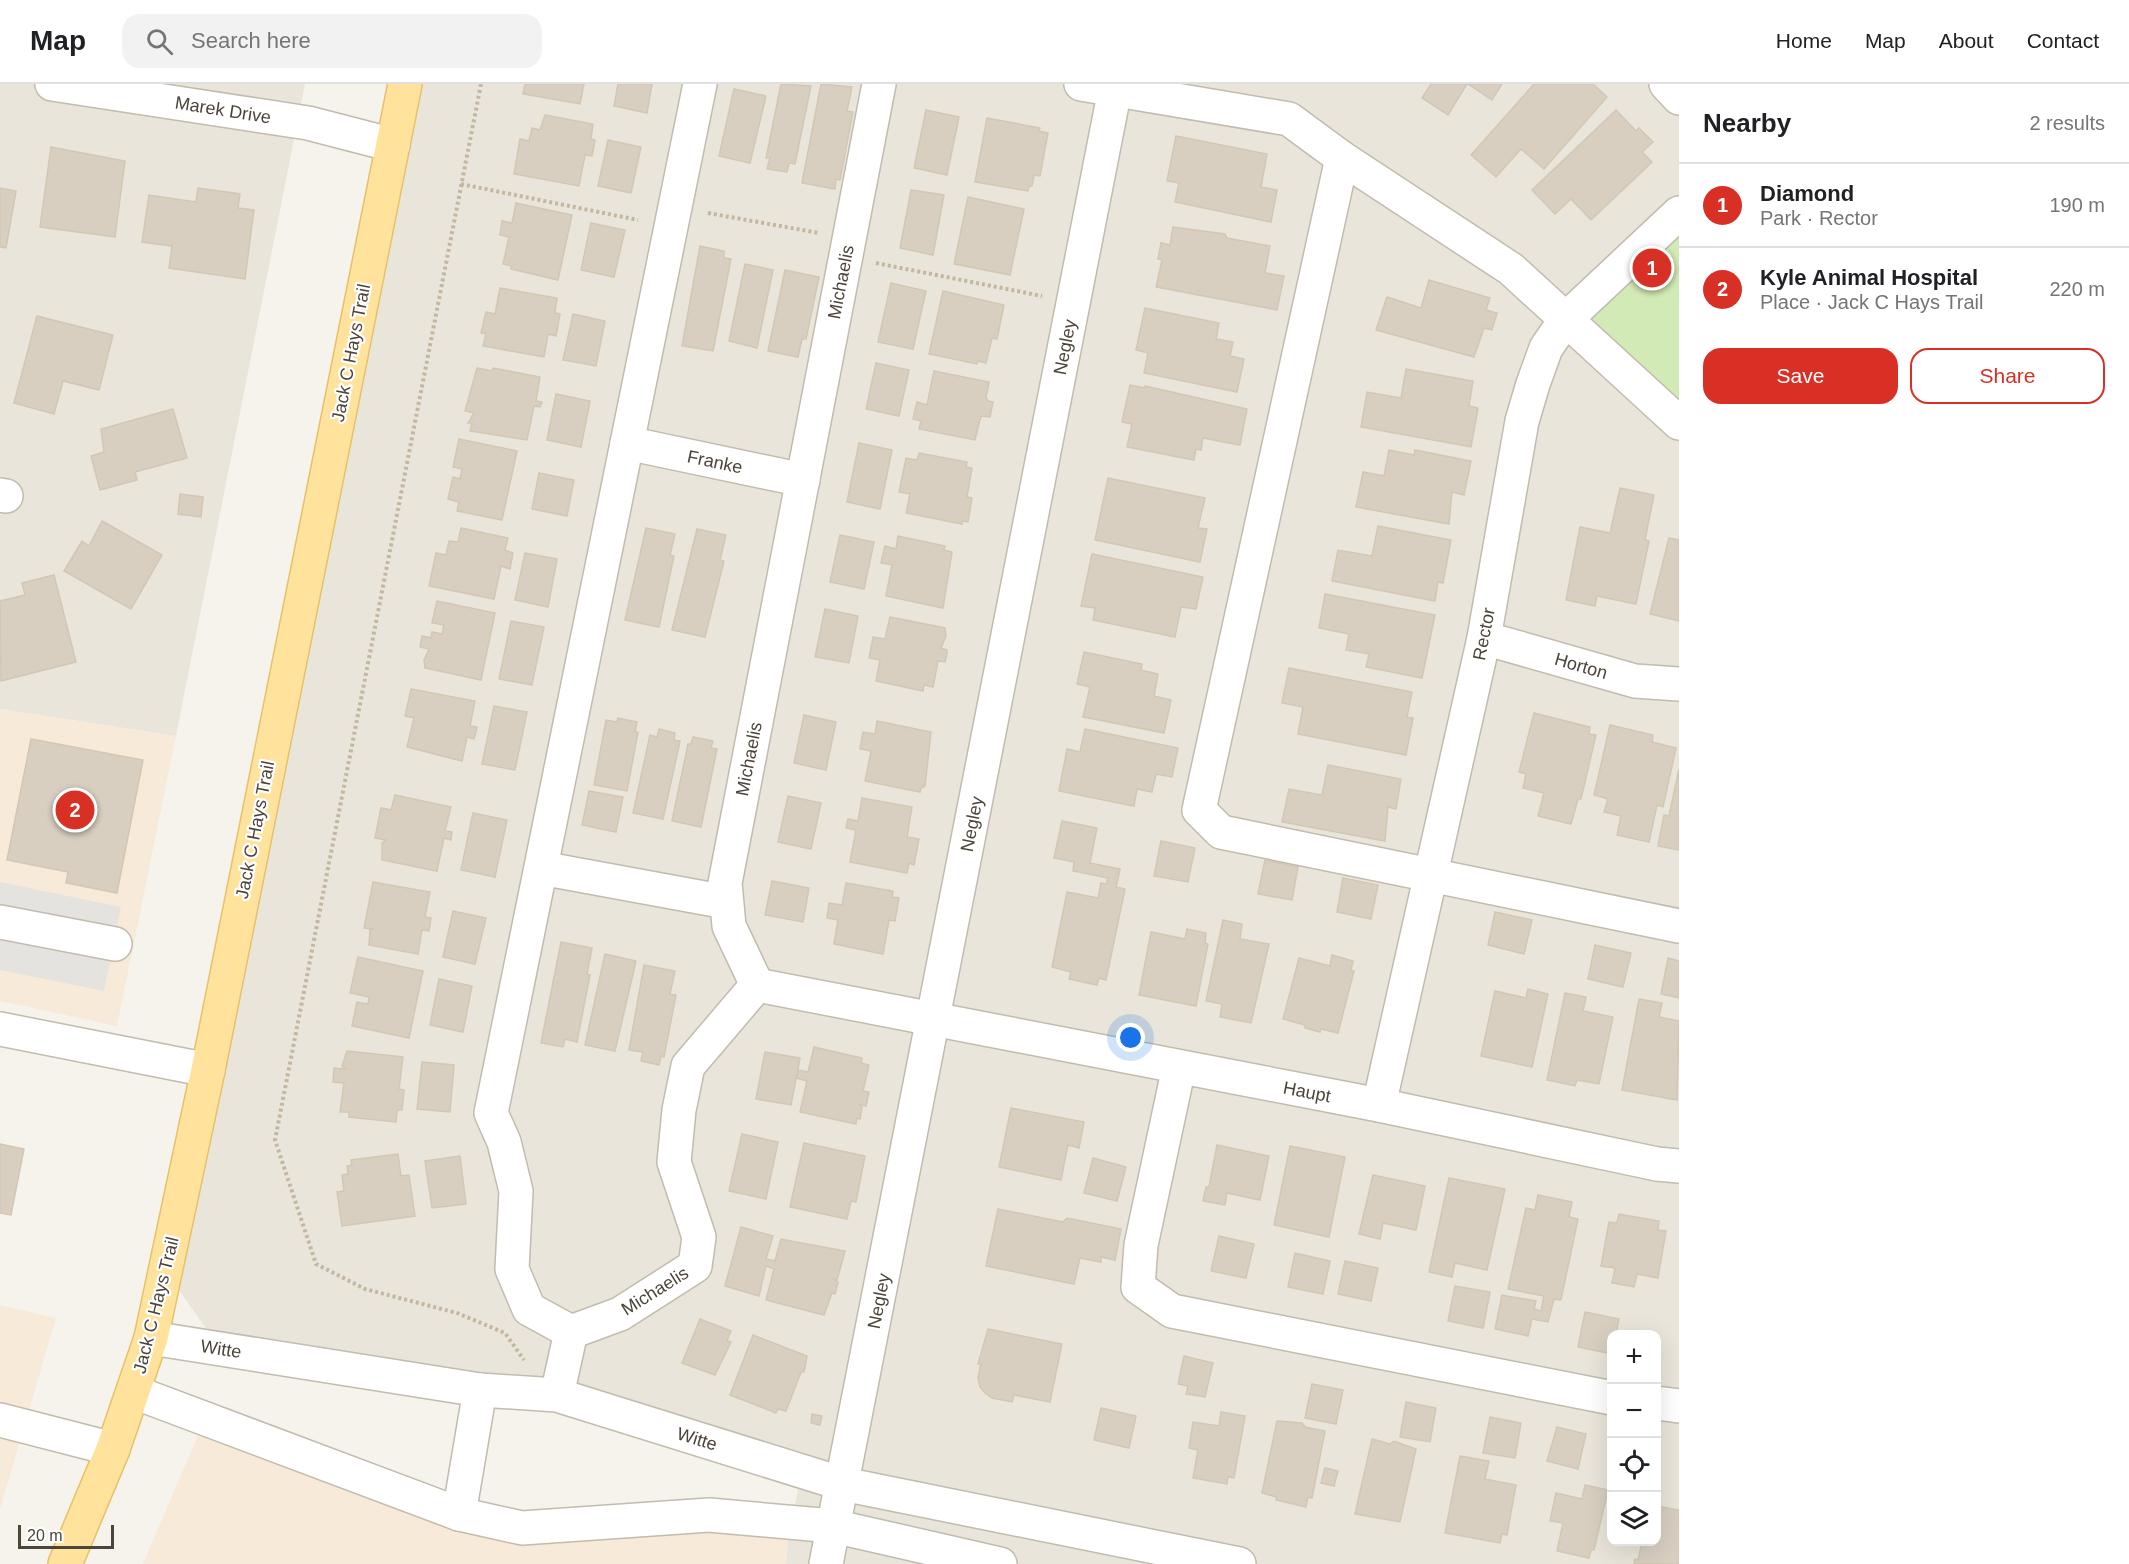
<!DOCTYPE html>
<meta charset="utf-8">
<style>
:root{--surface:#fff;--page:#f2f2f2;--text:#202124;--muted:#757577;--line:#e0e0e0;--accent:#d93025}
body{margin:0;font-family:Arial,sans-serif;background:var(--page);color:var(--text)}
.controls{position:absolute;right:18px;bottom:18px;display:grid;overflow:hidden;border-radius:12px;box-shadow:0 6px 24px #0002}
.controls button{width:54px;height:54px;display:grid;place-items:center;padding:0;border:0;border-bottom:2px solid var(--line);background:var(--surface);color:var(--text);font:30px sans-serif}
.scale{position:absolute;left:18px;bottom:15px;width:96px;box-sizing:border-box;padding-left:6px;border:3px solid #4b4439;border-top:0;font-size:16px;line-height:21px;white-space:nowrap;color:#4b4439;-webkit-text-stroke:4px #fff;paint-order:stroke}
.you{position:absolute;left:1131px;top:954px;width:21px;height:21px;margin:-15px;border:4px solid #fff;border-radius:50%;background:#1a73e8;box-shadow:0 0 0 9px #1a73e833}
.badge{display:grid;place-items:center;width:39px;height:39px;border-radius:50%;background:var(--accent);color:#fff;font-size:20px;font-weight:700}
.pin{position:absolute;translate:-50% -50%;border:3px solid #fff;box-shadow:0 2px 6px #0006}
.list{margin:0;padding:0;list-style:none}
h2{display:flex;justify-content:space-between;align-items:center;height:78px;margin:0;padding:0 24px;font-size:26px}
h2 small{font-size:20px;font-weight:400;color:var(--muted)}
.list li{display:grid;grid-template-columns:39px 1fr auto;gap:18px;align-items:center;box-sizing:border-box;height:84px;padding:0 24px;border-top:2px solid var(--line)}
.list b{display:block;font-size:22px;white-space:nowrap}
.list p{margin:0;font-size:20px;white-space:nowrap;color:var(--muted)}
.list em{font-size:20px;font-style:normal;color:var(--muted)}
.actions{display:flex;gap:12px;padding:18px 24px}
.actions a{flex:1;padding:14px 0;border:2px solid var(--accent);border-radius:18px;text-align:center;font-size:21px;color:var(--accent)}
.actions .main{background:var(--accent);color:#fff}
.icon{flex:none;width:33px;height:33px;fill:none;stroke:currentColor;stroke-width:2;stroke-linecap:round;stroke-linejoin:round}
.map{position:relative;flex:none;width:1679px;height:1480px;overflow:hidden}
header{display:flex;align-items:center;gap:36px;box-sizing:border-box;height:84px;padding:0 30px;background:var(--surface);border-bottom:2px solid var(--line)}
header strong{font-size:28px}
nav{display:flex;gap:33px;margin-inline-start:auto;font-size:21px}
.search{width:420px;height:54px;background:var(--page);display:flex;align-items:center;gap:15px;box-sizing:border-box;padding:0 21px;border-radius:18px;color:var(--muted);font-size:22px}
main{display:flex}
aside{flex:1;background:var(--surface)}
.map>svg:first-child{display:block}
.residential{fill:#eae5da;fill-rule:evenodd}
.commercial{fill:#f7ead8}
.green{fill:#d2eab5}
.parking{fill:#e5e3e0}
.building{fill:#d8cfc1;stroke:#d3c7b4;stroke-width:1.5}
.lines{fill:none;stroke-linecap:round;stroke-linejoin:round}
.minor-casing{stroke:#c2bbae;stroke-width:36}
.major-casing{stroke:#e6c16a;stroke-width:36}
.path{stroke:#c4b79f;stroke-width:4;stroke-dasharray:3 3;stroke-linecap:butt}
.minor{stroke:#fff;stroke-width:33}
.major{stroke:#ffe39c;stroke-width:33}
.labels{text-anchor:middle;stroke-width:4.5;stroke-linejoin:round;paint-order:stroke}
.street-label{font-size:18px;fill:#4b4439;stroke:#fff}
</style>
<header>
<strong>Map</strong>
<div class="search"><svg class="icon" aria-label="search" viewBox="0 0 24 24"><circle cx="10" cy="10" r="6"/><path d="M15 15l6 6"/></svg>Search here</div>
<nav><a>Home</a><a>Map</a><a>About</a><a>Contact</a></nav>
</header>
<main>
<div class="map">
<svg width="1679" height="1480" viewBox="0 0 1679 1480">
<rect width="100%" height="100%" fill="#f6f3ec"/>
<g class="residential">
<path d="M0,0H305L176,652L0,625Z"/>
<path d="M404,0H1679V1480H786L788,1455L805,1371L596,1305L212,1253L179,1206L208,986ZM1612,1250H1656V1458H1612Z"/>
</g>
<g class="commercial">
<path d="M0,625L176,652L117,942L0,917Z"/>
<path d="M0,1221L56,1234L0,1425Z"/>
<path d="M198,1351L447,1443L525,1457L722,1444L788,1455L786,1480H143Z"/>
</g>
<path class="green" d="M1679,133V335L1571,235Z"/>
<path class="parking" d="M0,798L121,823L104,907L0,886Z"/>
<g class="building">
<path d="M525,0H584L580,20L523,10Z"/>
<path d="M618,0H652L647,29L614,22Z"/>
<path d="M781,0L811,2L795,80L789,79L787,88L767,85L770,74H766Z"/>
<path d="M821,0L852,3L847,27L853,28L840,96L836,95L835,105L802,99Z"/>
<path d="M1431,0H1467L1448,31L1422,14Z"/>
<path d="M1468,0H1502L1492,16Z"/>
<path d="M1534,0H1593L1607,13L1544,85L1521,65L1496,93L1471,71Z"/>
<path d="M734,5L766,12L750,79L719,72Z"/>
<path d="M926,26L959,33L947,91L914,84Z"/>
<path d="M1616,26L1636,47L1639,44L1653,58L1642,68L1652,78L1591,136L1571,115L1555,130L1532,106Z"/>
<path d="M545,31L593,40L591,55L595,56L592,72L585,71L579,102L514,90L520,55L529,57L532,44L540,46Z"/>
<path d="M987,34L1040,44L1039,47L1048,49L1040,92L1034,91L1032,102H1029L1028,107L975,98Z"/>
<path d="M1176,52L1267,70L1261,103L1277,106L1271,138L1175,118L1179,99L1167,97Z"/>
<path d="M608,56L641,63L631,109L598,102Z"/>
<path d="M51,63L125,77L115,153L40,143Z"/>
<path d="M0,104L16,107L6,164L0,163Z"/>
<path d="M198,104L240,110L238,124L254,126L245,195L169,184L172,162L142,158L149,111L196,118Z"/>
<path d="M911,106L944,111L933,171L900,164Z"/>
<path d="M968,113L1024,125L1010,191L954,180Z"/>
<path d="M516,119L572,131L558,196L511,185L512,182L503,180L509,153L500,151L502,137L512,139Z"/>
<path d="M591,139L625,146L614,193L581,186Z"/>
<path d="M1173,143L1225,150L1227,154L1270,162L1265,189L1284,192L1277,226L1156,203L1162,176L1158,175L1161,159L1170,161Z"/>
<path d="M700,162L724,167V174L731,175L713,267L682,262Z"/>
<path d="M745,180L773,186L757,264L729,257Z"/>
<path d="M785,186L819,193L806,255H802L798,273L768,267Z"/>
<path d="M1429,196L1490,214L1486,226L1497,229L1492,246L1484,244L1474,273L1376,246L1387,213L1421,224Z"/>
<path d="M891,199L926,207L913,265L878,258Z"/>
<path d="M500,204L557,214L555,229L560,230L556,252L548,250L544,273L483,262L486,250L481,249L486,228L495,230Z"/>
<path d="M943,207L1004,221L997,255L992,254L986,279L978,277L977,280L929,270Z"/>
<path d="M1145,224L1219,239L1216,255L1233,258L1230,272L1244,275L1237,308L1144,289L1148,269L1136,266Z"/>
<path d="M573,230L605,237L596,282L563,276Z"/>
<path d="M37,232L113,251L99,306L63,297L54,330L14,319Z"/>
<path d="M876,279L909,286L899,332L866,325Z"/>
<path d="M477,284L492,287L493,284L540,293L536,317L542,318L540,323L534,322L527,356L470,347L472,339H468L474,329L465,327Z"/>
<path d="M1406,285L1473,297L1469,322L1478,324L1471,363L1361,343L1367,308L1401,314Z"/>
<path d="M934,287L989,298L986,313L988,317L993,318L990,333L981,332L975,356L919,345L921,337L913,335L917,318L927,321Z"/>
<path d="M1130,301L1145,304V302L1247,325L1240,361L1203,354L1201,366L1196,365L1194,376L1127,363L1132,340L1122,338Z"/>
<path d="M556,310L590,317L581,363L547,356Z"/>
<path d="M173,325L187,374L135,388L137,396L100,406L91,372L104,368L101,345Z"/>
<path d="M459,355L517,367L502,436L457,427L459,418L448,415L453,393L460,395L462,385L453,383Z"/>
<path d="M859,359L892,366L880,425L847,418Z"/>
<path d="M1389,366L1414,371L1415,366L1471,377L1464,411L1452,408L1449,440L1356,423L1363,388L1384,392Z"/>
<path d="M919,369L967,378L966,383L972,384L967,413L972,414L968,438L962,437V440L906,429L910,410L899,408L906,374L917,376Z"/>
<path d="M539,389L574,396L567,432L532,425Z"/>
<path d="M1108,394L1205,414L1198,444L1207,445L1200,478L1095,456Z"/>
<path d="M1620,404L1654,411L1645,456L1649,457L1636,520L1597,512L1595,522L1566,516L1580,443L1610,449Z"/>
<path d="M180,410L203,413L201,433L178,430Z"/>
<path d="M102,437L162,471L131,525L64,487L82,457L89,462Z"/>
<path d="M1378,442L1451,456L1443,499L1438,498L1435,517L1332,497L1338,466L1372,472Z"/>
<path d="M461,444L508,454L505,466L513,469L510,485L501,482L494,515L429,502L436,469L446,471L449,457L458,458Z"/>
<path d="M646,444L675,450L670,471L674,472L659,543L625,536Z"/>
<path d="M697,445L726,451L720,476L724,477L705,553L672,546Z"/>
<path d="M840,451L874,458L864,505L830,498Z"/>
<path d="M898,452L945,462L944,466L952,468L943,524L886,512L892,481L881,479L885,462L896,465Z"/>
<path d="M1669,454L1679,456V537L1650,530Z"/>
<path d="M525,469L557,475L548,523L515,516Z"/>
<path d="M1092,470L1203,493L1196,525L1181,523L1175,553L1093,536L1095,524L1081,522Z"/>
<path d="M54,491L76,578L1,597L0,517L25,511L22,499Z"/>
<path d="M1325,510L1435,531L1422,594L1366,583L1369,570L1346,566L1349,550L1319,544Z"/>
<path d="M437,517L495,529L481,596L425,584L424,576L429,565L420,563L422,552L431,554L432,548L442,550L444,541L432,539Z"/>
<path d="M825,525L858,532L849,579L815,573Z"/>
<path d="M890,533L945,544L946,552L941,564L947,566V570L945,578L938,577L933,603L924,601L923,607L876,597L880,576L869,574L873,553L885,555Z"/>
<path d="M511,537L544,543L532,601L499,595Z"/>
<path d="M1084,568L1142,580L1141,586L1158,590L1154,612L1171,616L1164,649L1083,633L1090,603L1077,600Z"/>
<path d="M1289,584L1412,608L1407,633L1413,634L1406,671L1298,650L1303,623L1282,619Z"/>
<path d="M411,605L475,617L470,642L477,643L474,655L467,653L462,677L407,663L414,634L405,632Z"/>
<path d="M494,622L527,628L515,686L482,680Z"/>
<path d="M1534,629L1590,643L1589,650L1596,651L1581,715H1578L1571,740L1538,732L1544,709L1523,704L1526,690L1519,688Z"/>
<path d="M804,631L836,638L826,686L794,679Z"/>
<path d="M618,634L637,638L635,648H638L627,707L594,701L606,636L617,638Z"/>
<path d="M877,637L931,648L925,702L921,704L920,708L865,697L871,667L860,665L863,648L875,650Z"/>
<path d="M1610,641L1653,651L1652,658L1676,664L1663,723L1657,721L1649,758L1617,751L1621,732L1604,728L1608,715L1594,711Z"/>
<path d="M659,645L675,649L674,656L680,657L663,735L633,729L650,651L657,653Z"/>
<path d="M1085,645L1178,664L1172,693L1156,690L1152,708L1137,705L1134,722L1059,707L1067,665L1080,668Z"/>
<path d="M693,653L713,657L711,664L717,665L701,743L672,737L688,660H691Z"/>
<path d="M31,655L143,676L117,809L66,799L68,788L7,776Z"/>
<path d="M1328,681L1401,695L1396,725L1388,723L1385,757L1282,738L1289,705L1322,711Z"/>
<path d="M1679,685V766L1658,762L1664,731L1669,732Z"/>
<path d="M589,707L623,713L616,748L582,741Z"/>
<path d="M395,711L451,723L445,747L452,748L451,756L444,754L437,787L382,776V759L386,756L375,754L381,724L391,726Z"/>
<path d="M788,712L821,719L811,765L778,758Z"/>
<path d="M862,714L912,723L907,753L919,755L914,781L909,779L907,789L850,778L856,746L846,744L848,735L858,737Z"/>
<path d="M473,729L507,736L495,793L461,786Z"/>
<path d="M1062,737L1097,744L1090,779L1120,785L1116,803L1125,805L1106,896L1099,894L1097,901L1069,895L1071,888L1052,883L1067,808L1098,814L1101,799L1106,800L1108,794L1073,787L1074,778L1054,774Z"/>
<path d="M1161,757L1195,764L1188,798L1154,792Z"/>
<path d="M1265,776L1298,783L1292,816L1258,810Z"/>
<path d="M1343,794L1378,801L1371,835L1337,828Z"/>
<path d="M772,797L809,804L803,838L765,831Z"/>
<path d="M373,798L430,808L425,833L431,834L429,847L422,846L418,870L369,861L370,846L374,845L364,844Z"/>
<path d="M846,799L893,807L892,813L899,814L895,837L889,836L883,870L834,860L838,836L827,834L829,819L842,821Z"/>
<path d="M453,827L486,834L475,880L443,873Z"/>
<path d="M1495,828L1532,836L1524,870L1488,861Z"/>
<path d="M1223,836L1242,840L1240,855L1269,860L1251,939L1220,933L1222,920L1206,917Z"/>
<path d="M1187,845L1206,849L1205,859L1208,860L1196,922L1139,911L1151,848L1185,855Z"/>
<path d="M561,858L592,864L587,890L590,891L577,958L565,955L563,963L541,959Z"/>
<path d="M1595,861L1631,869L1623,903L1588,895Z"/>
<path d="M605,870L636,877L615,967L585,961Z"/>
<path d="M1332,871L1353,877L1351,886L1354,887L1338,949L1321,945L1320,948L1305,944V941L1283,935L1299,874L1330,882Z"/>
<path d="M358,873L423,887L409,954L352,942L357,918L368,920L369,913L350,909Z"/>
<path d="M1668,874L1679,877V914L1661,910Z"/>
<path d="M644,881L675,887L670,910L676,911L664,973L661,972L659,981L641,977L643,968L629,966Z"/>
<path d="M439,895L472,902L463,948L430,941Z"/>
<path d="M1528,905L1548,910L1532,983L1481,972L1495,907L1526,914Z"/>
<path d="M1565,909L1586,913L1583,927L1613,933L1599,1000L1577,996L1575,1002L1547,996Z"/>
<path d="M1639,915L1662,919L1659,933L1679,937L1677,1016L1622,1006Z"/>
<path d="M814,963L862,974L861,979L869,981L863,1007L869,1008L866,1022L860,1021L862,1024L860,1035L857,1034L856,1040L800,1028L807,997L796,994L798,986L808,988Z"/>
<path d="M347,967L403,973L399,1005L404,1006L402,1026H397L396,1038L349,1033V1028H340L344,999L333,998L334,984L345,985L342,982Z"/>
<path d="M765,968L800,974L791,1021L756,1015Z"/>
<path d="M422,978L454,981L450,1028L417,1025Z"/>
<path d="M1011,1024L1084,1038L1079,1064L1068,1061L1061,1096L999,1083Z"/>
<path d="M742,1050L778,1058L766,1115L729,1107Z"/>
<path d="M804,1059L865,1072L856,1118L851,1117L847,1135L790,1123Z"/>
<path d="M0,1060L24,1065L11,1131L0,1129Z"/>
<path d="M1217,1061L1269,1072L1260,1116L1227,1109L1225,1121L1203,1117L1206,1103H1209Z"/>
<path d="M1290,1062L1345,1073L1329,1153L1274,1141Z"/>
<path d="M398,1070L401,1092L409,1091L415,1132L342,1142L337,1108L344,1107L342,1091L348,1090L347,1082L352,1081L351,1076Z"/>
<path d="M460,1072L466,1120L432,1124L425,1077Z"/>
<path d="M1093,1074L1126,1083L1117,1117L1084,1109Z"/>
<path d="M1373,1091L1425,1102L1416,1146L1383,1139L1380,1155L1359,1150Z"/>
<path d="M1449,1094L1505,1105L1487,1186L1455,1179L1452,1193L1429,1188Z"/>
<path d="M1538,1111L1572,1118L1569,1133L1578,1135L1561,1216L1554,1215L1548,1238L1532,1235L1528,1252L1495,1245L1502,1211L1536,1217L1534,1225L1541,1227L1544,1212L1508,1205L1526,1124L1535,1126Z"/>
<path d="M998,1125L1063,1138L1067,1134L1121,1145L1115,1176L1101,1173V1178L1080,1174L1074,1200L986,1182Z"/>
<path d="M1619,1130L1659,1137L1658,1146L1666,1147L1658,1194L1637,1190L1634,1203L1612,1199L1615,1184L1601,1182L1609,1138L1617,1139Z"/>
<path d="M741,1143L773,1152L766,1175L775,1177L781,1155L845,1167L837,1196L832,1194L838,1198L835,1210L832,1209L824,1231L766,1216L774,1185L766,1182L759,1212L725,1202Z"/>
<path d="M1219,1152L1254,1160L1246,1194L1211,1187Z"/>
<path d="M1295,1169L1330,1177L1323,1210L1288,1203Z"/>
<path d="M1345,1177L1378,1184L1371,1217L1338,1210Z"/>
<path d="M1455,1202L1490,1208L1483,1244L1448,1237Z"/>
<path d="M1585,1228L1619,1235L1616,1250H1612V1270L1578,1263Z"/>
<path d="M700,1235L731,1247L727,1257L731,1258L715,1291L682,1279Z"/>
<path d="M988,1245L1062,1260L1050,1318L1014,1311L1012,1318L992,1314L985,1309L980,1303L978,1293L981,1280H978Z"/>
<path d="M753,1251L807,1272L804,1288H801L786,1327L778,1325L776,1329L730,1311Z"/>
<path d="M1184,1272L1213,1279L1205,1313L1186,1310L1188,1302L1178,1300Z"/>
<path d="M1312,1300L1343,1306L1336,1340L1305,1334Z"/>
<path d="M1406,1318L1436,1324L1430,1358L1400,1353Z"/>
<path d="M1101,1324L1136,1332L1129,1364L1094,1356Z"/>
<path d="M1221,1328L1245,1332L1234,1394L1228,1393L1227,1400L1193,1394L1198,1366L1189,1364L1193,1338L1219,1342Z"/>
<path d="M812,1330L822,1332L820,1341L811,1339Z"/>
<path d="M1490,1333L1521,1339L1515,1374L1483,1369Z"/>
<path d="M1277,1337L1302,1339L1305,1343L1325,1347L1312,1414L1308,1413L1306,1423L1276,1416L1277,1413L1262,1409Z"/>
<path d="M1557,1343L1586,1350L1578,1385L1547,1377Z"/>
<path d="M1372,1355L1390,1360L1394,1357L1416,1365L1400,1438L1355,1430Z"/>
<path d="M1460,1372L1489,1377L1485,1395L1516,1401L1507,1451L1502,1450L1500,1459L1445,1449Z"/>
<path d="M1325,1384L1338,1387L1334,1402L1321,1399Z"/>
<path d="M1585,1401L1608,1406L1594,1466H1591L1589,1474L1557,1467L1563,1439L1550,1437L1556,1409L1582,1415Z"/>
<path d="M1656,1422L1679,1426V1480H1634L1635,1475L1638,1476L1642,1458H1656Z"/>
</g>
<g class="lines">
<g class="minor-casing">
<g id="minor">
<path d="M52,0L308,39L393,61"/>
<path d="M700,0L491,1029L504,1058L516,1107L512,1185L529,1225L571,1248L620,1230L695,1182L699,1153L674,1078L679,1026L688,982L757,901"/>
<path d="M1081,0L1289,35L1342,74L1511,185L1679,339"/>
<path d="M1666,0L1679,14"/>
<path d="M1342,74L1199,726L1221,748L1679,842"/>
<path d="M627,359L803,396"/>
<path d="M0,411L6,412"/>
<path d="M1484,554L1635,597L1679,600"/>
<path d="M541,784L726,818"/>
<path d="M0,838L115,860"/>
<path d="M757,901L1379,1021L1657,1080L1679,1082"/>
<path d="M757,901L729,842L725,799L879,0"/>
<path d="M0,945L208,986"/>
<path d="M1179,983L1141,1161L1138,1203L1172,1227L1612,1314"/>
<path d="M1379,1021L1484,554L1522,337L1533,300L1546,264L1566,235L1679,129"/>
<path d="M151,1254L480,1306L557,1311L843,1400L1239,1480"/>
<path d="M134,1308L459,1430L522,1444L709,1431L833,1442L1000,1480"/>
<path d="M557,1311L571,1248"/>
<path d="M1656,1319L1679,1322"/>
<path d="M0,1336L113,1365"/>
<path d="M459,1430L480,1306"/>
<path d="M826,1480L1116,0"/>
</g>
</g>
<g class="major-casing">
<path id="major" d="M65,1480L113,1365L151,1254L208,986L405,0"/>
</g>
<g class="path">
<path d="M481,0L275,1056L316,1180L365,1205L457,1229L505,1249L524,1276"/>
<path d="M461,100L638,136"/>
<path d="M708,129L819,149"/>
<path d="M876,179L1042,212"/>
</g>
<use href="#minor" class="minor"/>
<use href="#major" class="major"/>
</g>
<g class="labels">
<g class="street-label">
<text transform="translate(223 26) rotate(9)" y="6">Marek Drive</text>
<text transform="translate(841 198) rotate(-79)" y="6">Michaelis</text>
<text transform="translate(1065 263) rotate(-79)" y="6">Negley</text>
<text transform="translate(351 269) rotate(-79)" y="6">Jack C Hays Trail</text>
<text transform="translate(715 378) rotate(12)" y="6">Franke</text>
<text transform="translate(1484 550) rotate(-79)" y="6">Rector</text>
<text transform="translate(1581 582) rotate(16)" y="6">Horton</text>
<text transform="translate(749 675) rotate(-79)" y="6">Michaelis</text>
<text transform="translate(972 740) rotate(-79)" y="6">Negley</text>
<text transform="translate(255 746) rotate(-79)" y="6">Jack C Hays Trail</text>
<text transform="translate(1307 1008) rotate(11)" y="6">Haupt</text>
<text transform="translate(655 1207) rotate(-32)" y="6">Michaelis</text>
<text transform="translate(879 1217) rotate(-79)" y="6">Negley</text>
<text transform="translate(156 1221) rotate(-76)" y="6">Jack C Hays Trail</text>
<text transform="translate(221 1265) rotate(9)" y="6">Witte</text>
<text transform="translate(697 1355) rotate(17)" y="6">Witte</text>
</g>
</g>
</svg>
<div class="controls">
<button>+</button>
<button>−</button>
<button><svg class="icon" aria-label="locate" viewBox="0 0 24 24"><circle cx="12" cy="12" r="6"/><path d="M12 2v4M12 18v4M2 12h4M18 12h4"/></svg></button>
<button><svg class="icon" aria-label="layers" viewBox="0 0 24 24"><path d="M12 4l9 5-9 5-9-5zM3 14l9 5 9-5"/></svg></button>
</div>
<div class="scale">20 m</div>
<div class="you"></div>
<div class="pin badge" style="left:1652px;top:184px">1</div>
<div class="pin badge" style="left:75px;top:726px">2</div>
</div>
<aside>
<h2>Nearby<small>2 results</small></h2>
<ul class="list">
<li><span class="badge">1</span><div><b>Diamond</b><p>Park · Rector</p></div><em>190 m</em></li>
<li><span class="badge">2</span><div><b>Kyle Animal Hospital</b><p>Place · Jack C Hays Trail</p></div><em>220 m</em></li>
</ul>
<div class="actions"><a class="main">Save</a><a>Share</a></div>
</aside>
</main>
